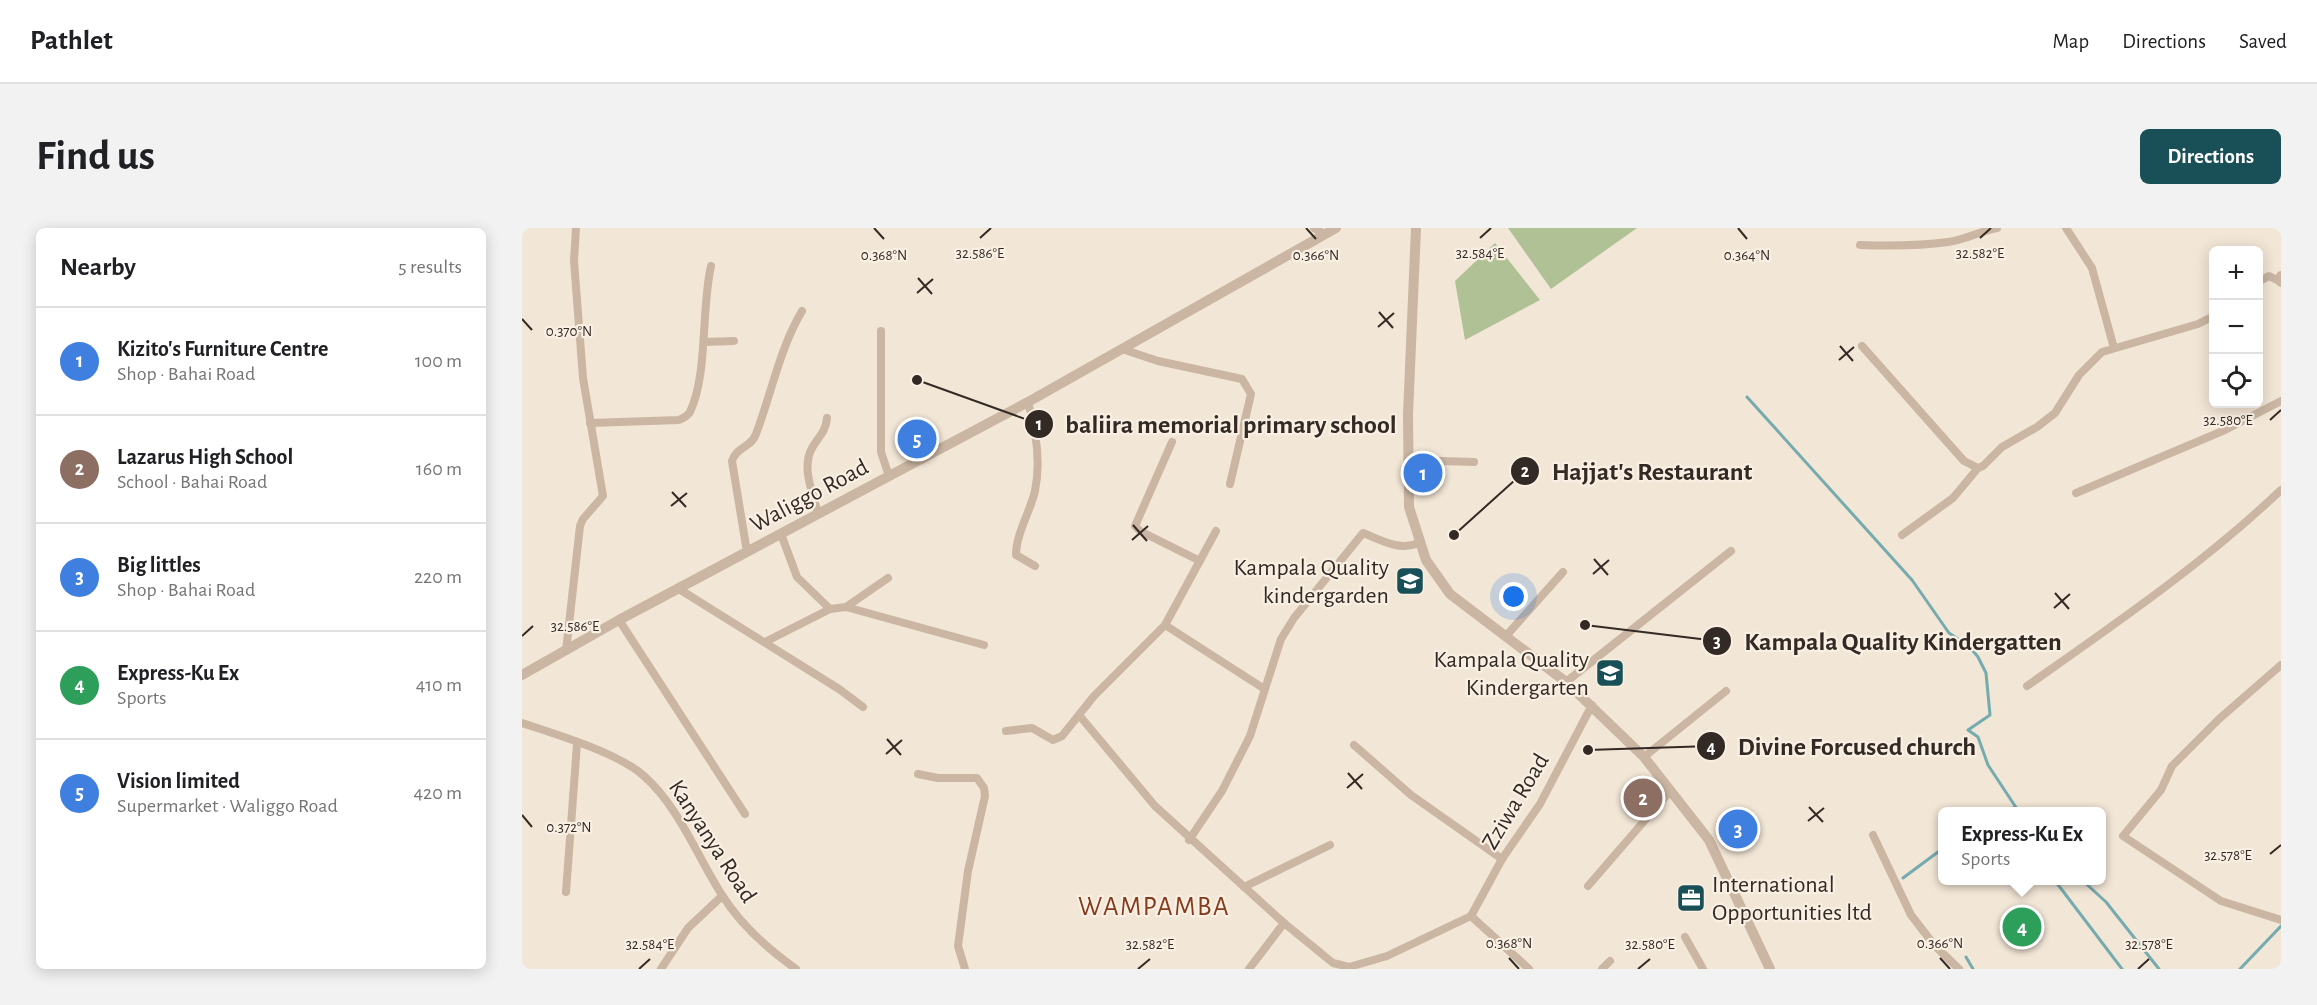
<!DOCTYPE html>
<meta charset="utf-8">
<style>
:root{--surface:#fff;--page:#f2f2f2;--text:#202124;--muted:#757577;--line:#e0e0e0;--accent:#195057}
body{margin:0;font-family:"Alegreya Sans",sans-serif;background:var(--page);color:var(--text)}
.controls{position:absolute;right:18px;top:18px;display:grid;overflow:hidden;border-radius:9px;box-shadow:0 3px 15px #0003}
.controls button{width:54px;height:54px;display:grid;place-items:center;padding:0;border:0;border-bottom:2px solid var(--line);background:var(--surface);color:var(--text);font:30px sans-serif}
.you{position:absolute;left:992px;top:369px;width:21px;height:21px;margin:-15px;border:4px solid #fff;border-radius:50%;background:#1a73e8;box-shadow:0 0 0 9px #1a73e833}
.badge{display:grid;place-items:center;width:39px;height:39px;border-radius:50%;background:var(--accent);color:#fff;font-size:20px;font-weight:700}
.pin{position:absolute;translate:-50% -50%;border:3px solid #fff;box-shadow:0 2px 6px #0006}
.popup{position:absolute;left:1416px;top:579px;width:168px;height:78px;box-sizing:border-box;display:grid;place-content:center;border-radius:9px;background:var(--surface);filter:drop-shadow(0 2px 4px #0005);font-size:20px;white-space:nowrap;color:var(--muted)}
.popup b{font-size:22px;color:var(--text)}
.popup::after{content:'';position:absolute;left:50%;top:100%;margin-left:-12px;border:12px solid transparent;border-top-color:var(--surface)}
.list{margin:0;padding:0;list-style:none}
h2{display:flex;justify-content:space-between;align-items:center;height:78px;margin:0;padding:0 24px;font-size:26px}
h2 small{font-size:20px;font-weight:400;color:var(--muted)}
.list li{display:grid;grid-template-columns:39px 1fr auto;gap:18px;align-items:center;box-sizing:border-box;height:108px;padding:0 24px;border-top:2px solid var(--line)}
.list b{display:block;font-size:22px;white-space:nowrap}
.list p{margin:0;font-size:20px;white-space:nowrap;color:var(--muted)}
.list em{font-size:20px;font-style:normal;color:var(--muted)}
.icon{flex:none;width:33px;height:33px;fill:none;stroke:currentColor;stroke-width:2;stroke-linecap:round;stroke-linejoin:round}
.map{position:relative;flex:none;width:1759px;height:741px;overflow:hidden;border-radius:9px}
header{display:flex;align-items:center;gap:36px;box-sizing:border-box;height:84px;padding:0 30px;background:var(--surface);border-bottom:2px solid var(--line)}
header strong{font-size:28px}
nav{display:flex;gap:33px;margin-inline-start:auto;font-size:21px}
.intro{display:flex;align-items:center;justify-content:space-between;box-sizing:border-box;height:144px;padding:0 36px}
h1{margin:0;font-size:42px}
.button{padding:15px 27px;border-radius:9px;background:var(--accent);color:#fff;font-size:21px;font-weight:700}
main{display:flex;gap:36px;padding:0 36px}
aside{flex:1;background:var(--surface);border-radius:9px;box-shadow:0 3px 15px #0003}
.map>svg:first-child{display:block}
.green{fill:#b1c196}
.lines{fill:none;stroke-linecap:round;stroke-linejoin:round}
.stream{stroke:#75abaf;stroke-width:3}
.minor{stroke:#cab6a2;stroke-width:8}
.tertiary{stroke:#cab6a2;stroke-width:10}
.ticks{fill:none;stroke:#342a25;stroke-width:2}
.labels{text-anchor:middle;stroke-width:4.5;stroke-linejoin:round;paint-order:stroke}
.street-label{font-size:24px;fill:#342a25;stroke:#f9f0e3}
.poi-label{font-size:24px;fill:#342a25;stroke:#f9f0e3;text-anchor:end}
.quarter-label{font-size:27px;letter-spacing:1.5px;fill:#86391b;stroke:#f9f0e3}
.ticks-label{font-size:15px;text-anchor:middle;fill:#342a25;stroke:#f9f0e3;stroke-width:4.5;stroke-linejoin:round;paint-order:stroke}
.leader{fill:none;stroke:#342a25;stroke-width:2}
.callout-dot{fill:#342a25;stroke:#f9f0e3;stroke-width:2}
.mark-label{font-size:18px;text-anchor:middle;font-weight:bold;fill:#fff}
.callout-label{font-size:26px;text-anchor:middle;font-weight:bold;fill:#342a25;stroke:#f9f0e3;stroke-width:4.5;stroke-linejoin:round;paint-order:stroke}
</style>
<header>
<strong>Pathlet</strong>
<nav><a>Map</a><a>Directions</a><a>Saved</a></nav>
</header>
<div class="intro"><h1>Find us</h1><a class="button">Directions</a></div>
<main>
<aside>
<h2>Nearby<small>5 results</small></h2>
<ul class="list">
<li><span class="badge" style="background:#3f7fe0">1</span><div><b>Kizito's Furniture Centre</b><p>Shop · Bahai Road</p></div><em>100 m</em></li>
<li><span class="badge" style="background:#8d6e63">2</span><div><b>Lazarus High School</b><p>School · Bahai Road</p></div><em>160 m</em></li>
<li><span class="badge" style="background:#3f7fe0">3</span><div><b>Big littles</b><p>Shop · Bahai Road</p></div><em>220 m</em></li>
<li><span class="badge" style="background:#2e9e5b">4</span><div><b>Express-Ku Ex</b><p>Sports</p></div><em>410 m</em></li>
<li><span class="badge" style="background:#3f7fe0">5</span><div><b>Vision limited</b><p>Supermarket · Waliggo Road</p></div><em>420 m</em></li>
</ul>
</aside>
<div class="map">
<svg width="1759" height="741" viewBox="0 0 1759 741">
<rect width="100%" height="100%" fill="#f2e6d6"/>
<g class="green">
<path d="M986,0H1115L1029,61Z"/>
<path d="M973,15L1018,72L943,112L933,53Z"/>
</g>
<g class="lines">
<g class="stream">
<path d="M1225,169L1390,352L1427,405L1447,418L1456,429L1464,445L1468,487L1446,502L1456,509L1466,537L1497,584"/>
<path d="M1484,584L1493,579"/>
<path d="M1381,650L1420,621"/>
<path d="M1560,652L1584,674L1637,741"/>
<path d="M1534,654L1600,741"/>
<path d="M1444,729L1451,741"/>
<path d="M1718,741L1759,698"/>
</g>
<g class="minor">
<path d="M792,0L802,6"/>
<path d="M1544,0L1570,40L1592,120"/>
<path d="M1338,17C1367,18 1397,18 1426,14C1443,12 1458,3 1475,0"/>
<path d="M1736,54L1747,48L1759,54"/>
<path d="M359,103V224L367,248"/>
<path d="M182,114L212,113"/>
<path d="M1340,118L1442,233L1456,240"/>
<path d="M600,121L636,133L720,151L729,166L708,256"/>
<path d="M506,174C514,202 519,234 513,263C508,284 494,306 494,327L513,338"/>
<path d="M68,195L157,192C161,190 165,189 168,184C186,146 179,82 189,38"/>
<path d="M650,214L613,298L618,303L678,333"/>
<path d="M887,232L952,234"/>
<path d="M1554,265L1703,202L1759,173"/>
<path d="M296,286C291,265 279,240 290,220C296,209 304,204 305,190"/>
<path d="M259,306L275,349L308,381"/>
<path d="M1380,307L1431,270L1456,240L1461,238L1480,219L1515,199L1533,185L1557,147L1580,124L1676,96L1692,88"/>
<path d="M225,324L210,233C214,219 230,219 234,206C250,164 257,122 280,83"/>
<path d="M157,361L317,461L341,479"/>
<path d="M324,379L366,350"/>
<path d="M97,392L223,586"/>
<path d="M643,397L741,460"/>
<path d="M984,408L1041,344"/>
<path d="M243,414L308,381L324,379L462,417"/>
<path d="M44,423L58,298L61,291L81,268L61,150L52,33L54,0"/>
<path d="M1759,437L1697,491L1650,538L1639,562L1601,608L1699,673L1759,692"/>
<path d="M1044,454L1209,323"/>
<path d="M1505,458C1593,396 1681,336 1759,262"/>
<path d="M557,487L633,578L762,695L811,735L827,739L865,728L949,688"/>
<path d="M0,495C33,506 97,525 122,548C157,579 175,628 200,667C218,696 246,721 274,741"/>
<path d="M484,503L510,500L531,512L540,508L572,468L643,397L694,303"/>
<path d="M832,517L889,567L980,631"/>
<path d="M1122,529L1204,463"/>
<path d="M396,546L416,550H455L462,560L463,568L446,643L436,718L443,741"/>
<path d="M1351,607L1389,687L1413,718L1437,741"/>
<path d="M667,612L700,563L728,508L759,411L772,390L841,305C861,313 877,323 897,315"/>
<path d="M1066,658L1149,562"/>
<path d="M722,659L808,617"/>
<path d="M44,664L55,516"/>
<path d="M949,688L980,631L1018,576L1070,477"/>
<path d="M949,688L1007,741"/>
<path d="M1163,709L1181,741"/>
<path d="M139,741L166,700L200,668"/>
<path d="M727,741L762,695"/>
<path d="M1080,741L1088,733"/>
</g>
<g class="tertiary">
<path d="M894,0L886,187L887,279L904,332L928,366L1044,454L1122,529L1187,612L1248,741"/>
<path d="M1759,54V48"/>
<path d="M0,447L97,392L506,174L814,0"/>
</g>
</g>
<path class="ticks" d="M352,0L362,11M784,0L794,11M1216,0L1225,11M458,10L469,0M958,10L969,0M1458,10L1469,0M396,50L410,66M395,65L411,51M857,84L871,100M0,91L10,102M856,99L872,85M1318,118L1331,133M1317,132L1332,119M1748,192L1759,182M150,264L164,279M149,278L165,265M611,297L625,313M610,312L626,298M1072,331L1086,347M1071,346L1087,332M1533,365L1547,381M1532,380L1548,366M0,408L11,398M365,511L379,527M364,526L380,512M826,545L840,561M825,560L841,546M1287,579L1301,594M0,587L10,599M1286,593L1302,580M1748,626L1759,617M987,730L997,741M1418,730L1428,741M117,741L128,731M616,741L628,731M1116,741L1128,731M1616,741L1627,731"/>
<defs>
<g id="school-square" transform="scale(1.5)"><rect x="-9" y="-9" width="18" height="18" rx="4" fill="#195057" stroke="#f9f0e3"/><path d="M0-5L7-2L0 1L-7-2ZM-4 1L0 2.5L4 1V4Q0 6-4 4Z" fill="#fff"/></g>
<g id="office-square" transform="scale(1.5)"><rect x="-9" y="-9" width="18" height="18" rx="4" fill="#195057" stroke="#f9f0e3"/><path d="M-6-3h4V-5.5h4V-3h4V5H-6ZM-1-4.5V-3h2v-1.5ZM-6 0V1H6V0Z" fill="#fff"/></g>
</defs>
<g fill-rule="evenodd">
<use href="#school-square" x="888" y="353"/>
<use href="#school-square" x="1088" y="445"/>
<use href="#office-square" x="1169" y="670"/>
</g>
<g class="labels">
<g class="street-label">
<text transform="translate(287 267) rotate(-28)" y="8">Waliggo Road</text>
<text transform="translate(993 573) rotate(-59)" y="8">Zziwa Road</text>
<text transform="translate(191 613) rotate(57)" y="8">Kanyanya Road</text>
</g>
<g class="poi-label">
<text x="867" y="347">Kampala Quality<tspan x="867" dy="28">kindergarden</tspan></text>
<text x="1067" y="439">Kampala Quality<tspan x="1067" dy="28">Kindergarten</tspan></text>
<text x="1190" y="664" text-anchor="start">International<tspan x="1190" dy="28">Opportunities ltd</tspan></text>
</g>
<g class="quarter-label">
<text x="632" y="687">WAMPAMBA</text>
</g>
</g>
<g class="ticks-label">
<text x="458" y="30">32.586°E</text>
<text x="958" y="30">32.584°E</text>
<text x="1458" y="30">32.582°E</text>
<text x="794" y="32">0.366°N</text>
<text x="1225" y="32">0.364°N</text>
<text x="362" y="32">0.368°N</text>
<text x="47" y="108">0.370°N</text>
<text x="1706" y="197">32.580°E</text>
<text x="53" y="403">32.586°E</text>
<text x="47" y="604">0.372°N</text>
<text x="1706" y="632">32.578°E</text>
<text x="987" y="720">0.368°N</text>
<text x="1418" y="720">0.366°N</text>
<text x="128" y="721">32.584°E</text>
<text x="628" y="721">32.582°E</text>
<text x="1128" y="721">32.580°E</text>
<text x="1627" y="721">32.578°E</text>
</g>
<path class="leader" d="M395 152L517 196M932 307L1003 243M1063 397L1195 413M1066 522L1189 518"/>
<g class="callout-dot">
<circle cx="395" cy="152" r="6"/>
<circle cx="932" cy="307" r="6"/>
<circle cx="1063" cy="397" r="6"/>
<circle cx="1066" cy="522" r="6"/>
<circle cx="517" cy="196" r="15"/>
<circle cx="1003" cy="243" r="15"/>
<circle cx="1195" cy="413" r="15"/>
<circle cx="1189" cy="518" r="15"/>
</g>
<g class="mark-label">
<text x="517" y="202">1</text>
<text x="1003" y="249">2</text>
<text x="1195" y="419">3</text>
<text x="1189" y="525">4</text>
</g>
<g class="callout-label">
<text x="709" y="205">baliira memorial primary school</text>
<text x="1130" y="252">Hajjat's Restaurant</text>
<text x="1381" y="422">Kampala Quality Kindergatten</text>
<text x="1335" y="527">Divine Forcused church</text>
</g>
</svg>
<div class="controls">
<button>+</button>
<button>−</button>
<button><svg class="icon" aria-label="locate" viewBox="0 0 24 24"><circle cx="12" cy="12" r="6"/><path d="M12 2v4M12 18v4M2 12h4M18 12h4"/></svg></button>
</div>
<div class="you"></div>
<div class="pin badge" style="left:901px;top:245px;background:#3f7fe0">1</div>
<div class="pin badge" style="left:1121px;top:570px;background:#8d6e63">2</div>
<div class="pin badge" style="left:1216px;top:601px;background:#3f7fe0">3</div>
<div class="pin badge" style="left:1500px;top:699px;background:#2e9e5b">4</div>
<div class="popup"><b>Express-Ku Ex</b>Sports</div>
<div class="pin badge" style="left:395px;top:211px;background:#3f7fe0">5</div>
</div>
</main>
